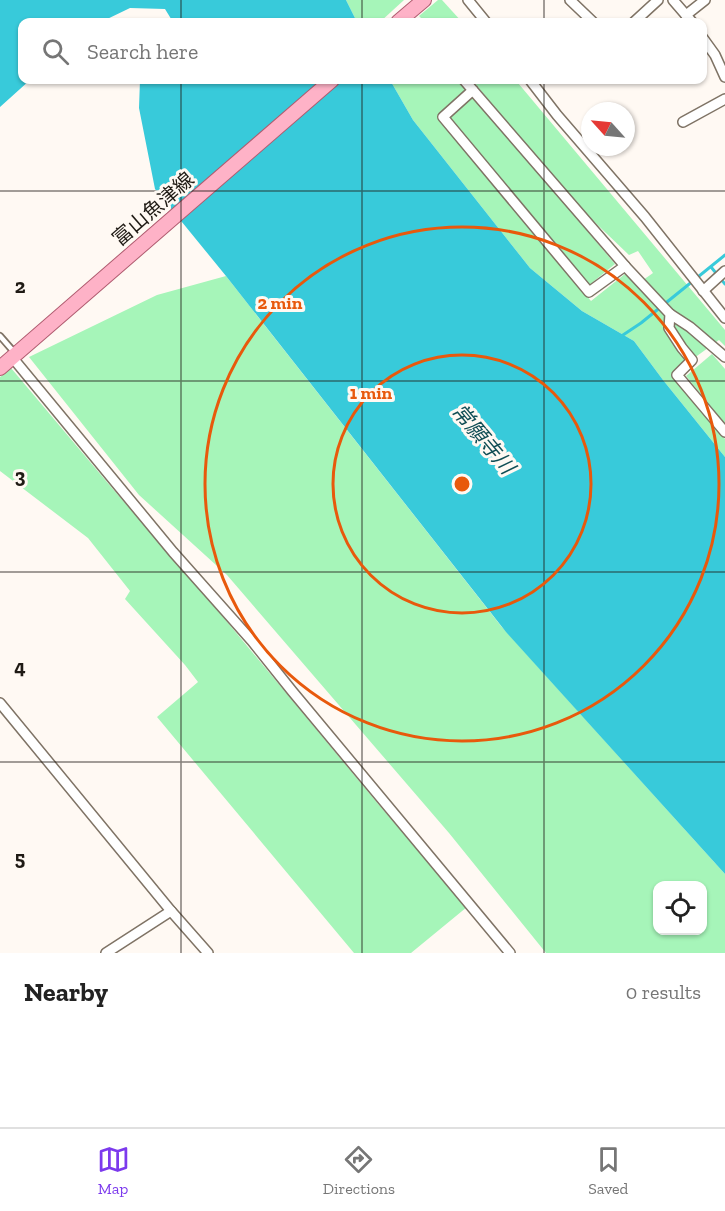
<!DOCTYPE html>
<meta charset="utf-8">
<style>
:root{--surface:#fff;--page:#f2f2f2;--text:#222;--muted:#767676;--line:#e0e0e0;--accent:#7c3aed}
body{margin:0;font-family:"Zilla Slab","Noto Sans JP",serif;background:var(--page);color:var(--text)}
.controls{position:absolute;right:18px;bottom:18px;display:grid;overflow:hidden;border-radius:12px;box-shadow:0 2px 4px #0004}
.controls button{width:54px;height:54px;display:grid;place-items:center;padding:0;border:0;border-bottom:2px solid var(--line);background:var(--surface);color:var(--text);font:30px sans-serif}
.compass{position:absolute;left:581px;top:102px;width:54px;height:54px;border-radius:50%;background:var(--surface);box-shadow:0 2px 4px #0004;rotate:297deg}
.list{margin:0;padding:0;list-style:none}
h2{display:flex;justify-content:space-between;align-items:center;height:78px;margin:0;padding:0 24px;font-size:26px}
h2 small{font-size:20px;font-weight:400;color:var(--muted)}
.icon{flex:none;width:33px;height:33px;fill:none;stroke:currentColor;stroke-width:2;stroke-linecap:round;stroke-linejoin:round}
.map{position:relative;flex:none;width:725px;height:953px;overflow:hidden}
.search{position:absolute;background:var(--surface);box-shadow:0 2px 4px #0004;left:18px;right:18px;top:18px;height:66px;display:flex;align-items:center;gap:15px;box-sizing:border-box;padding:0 21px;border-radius:12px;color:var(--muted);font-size:22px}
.sheet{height:174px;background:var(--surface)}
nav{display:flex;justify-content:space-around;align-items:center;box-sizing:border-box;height:84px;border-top:2px solid var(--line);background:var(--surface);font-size:16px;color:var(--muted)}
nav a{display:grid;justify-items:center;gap:3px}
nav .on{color:var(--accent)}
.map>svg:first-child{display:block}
.green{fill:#a6f5b9;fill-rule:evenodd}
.water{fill:#38cada}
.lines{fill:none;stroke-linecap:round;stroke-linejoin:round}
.stream{stroke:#38cada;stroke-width:3}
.lane-casing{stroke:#7f7365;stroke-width:8}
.street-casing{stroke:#7f7365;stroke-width:12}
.primary-casing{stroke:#b05c70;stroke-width:16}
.lane{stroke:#fff;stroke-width:4.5}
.street{stroke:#fff;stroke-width:9}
.primary{stroke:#feb2c7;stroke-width:14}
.grid{fill:none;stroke:#1f1a14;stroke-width:1.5;stroke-opacity:0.55}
.ring{fill:none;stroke:#e8590c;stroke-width:3}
.labels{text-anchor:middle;stroke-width:6;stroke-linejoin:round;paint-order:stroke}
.street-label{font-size:20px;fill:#1f1a14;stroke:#fff9f3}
.water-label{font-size:21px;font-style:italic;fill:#114e55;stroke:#fff9f3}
.grid-label{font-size:20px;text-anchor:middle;font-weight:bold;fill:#1f1a14;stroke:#fff9f3;stroke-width:6;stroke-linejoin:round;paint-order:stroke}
.centre{fill:#e8590c;stroke:#fff9f3;stroke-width:3}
.ring-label{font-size:18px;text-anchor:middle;font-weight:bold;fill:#e8590c;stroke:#fff9f3;stroke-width:6;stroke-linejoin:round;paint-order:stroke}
</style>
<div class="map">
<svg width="725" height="953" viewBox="0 0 725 953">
<rect width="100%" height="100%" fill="#fff9f3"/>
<g class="green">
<path d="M346,0H404L380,22H357Z"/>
<path d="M438,0H442L462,22H425L419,16Z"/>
<path d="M390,80H458L466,89L438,118L591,301L625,274L636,285L653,273L638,251L629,255L583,211L530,150L472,80H514L518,83L725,330V346L719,340L672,374L725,439V457L663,380L634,341L582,311L530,268L413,120Z"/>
<path d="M474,96L615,264L588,286L449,119Z"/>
<path d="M226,276L501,626L725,874V953H546L449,833L227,575L139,495L29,357L157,295ZM658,886H702V930H658Z"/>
<path d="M712,354L725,369V424L686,376Z"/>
<path d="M11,368L112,488L209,600L379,805L467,907L411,953H354L157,717L198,682L185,665L125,599L130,591L88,538L0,471V377Z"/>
</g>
<g class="water">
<path d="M0,0H346L357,22H173L165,9L130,8L101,22H22V80H30L0,107Z"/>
<path d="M140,80H390L413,120L530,268L582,311L634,341L663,380L725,457V874L506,632L226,276L155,189L139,108Z"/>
</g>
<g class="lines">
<g class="stream">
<path d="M711,267L725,284"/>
<path d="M620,337L641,323L725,255"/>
</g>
<g class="lane-casing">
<path id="lane" d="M0,336L14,352"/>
</g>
<g class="street-casing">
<g id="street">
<path d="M468,0L486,22"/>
<path d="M570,0L593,22"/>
<path d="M673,0L692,22"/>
<path d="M686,15L705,0"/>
<path d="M634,22L658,0"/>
<path d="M702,37L715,55L725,77"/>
<path d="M464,80L625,266L589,292L443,117L473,90"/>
<path d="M530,80L557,115L645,217L725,318"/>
<path d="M683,122L725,99"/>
<path d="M625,266L670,314L669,328L682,348L692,360L677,375L725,432"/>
<path d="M703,291L725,271"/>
<path d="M670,314L690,327L725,357"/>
<path d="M12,357L173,552L252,641L292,691L510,953"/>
<path d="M0,703L171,911L208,953"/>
<path d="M106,953L171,911"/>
</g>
</g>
<g class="primary-casing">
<g id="primary">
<path d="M398,22L424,0"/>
<path d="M0,368L332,80"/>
</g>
</g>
<use href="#lane" class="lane"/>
<use href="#street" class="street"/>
<use href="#primary" class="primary"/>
</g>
<path class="grid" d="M181,0V22M362,0V22M544,0V22M181,80V953M362,80V953M544,80V953M0,191H725M0,381H725M0,572H725M0,762H725"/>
<g class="ring">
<circle cx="462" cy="484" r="129"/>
<circle cx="462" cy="484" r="257"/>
</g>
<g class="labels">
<g class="street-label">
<text transform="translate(153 209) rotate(-41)" y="7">富山魚津線</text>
</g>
<g class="water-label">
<text transform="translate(483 439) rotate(50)" y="7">常願寺川</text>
</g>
</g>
<g class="grid-label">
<text x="20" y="293">2</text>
<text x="20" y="483">3</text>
<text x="20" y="674">4</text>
<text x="20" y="865">5</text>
</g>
<circle cx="462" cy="484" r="9" class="centre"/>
<g class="ring-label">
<text x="280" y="309">2 min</text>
<text x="371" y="399">1 min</text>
</g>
</svg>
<div class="controls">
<button><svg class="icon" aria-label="locate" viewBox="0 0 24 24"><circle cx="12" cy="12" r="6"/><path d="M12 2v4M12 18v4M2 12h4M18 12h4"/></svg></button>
</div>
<svg class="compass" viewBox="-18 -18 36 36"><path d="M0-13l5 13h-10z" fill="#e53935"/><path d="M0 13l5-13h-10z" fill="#767676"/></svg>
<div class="search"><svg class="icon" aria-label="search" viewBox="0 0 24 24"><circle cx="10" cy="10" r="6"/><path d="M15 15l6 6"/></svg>Search here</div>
</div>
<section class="sheet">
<h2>Nearby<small>0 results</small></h2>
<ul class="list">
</ul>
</section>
<nav>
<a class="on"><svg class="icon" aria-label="map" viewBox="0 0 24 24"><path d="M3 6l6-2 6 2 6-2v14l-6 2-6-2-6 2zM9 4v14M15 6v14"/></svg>Map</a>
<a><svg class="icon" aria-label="directions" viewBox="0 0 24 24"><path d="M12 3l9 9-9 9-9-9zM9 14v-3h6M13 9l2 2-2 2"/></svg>Directions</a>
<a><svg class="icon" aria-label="saved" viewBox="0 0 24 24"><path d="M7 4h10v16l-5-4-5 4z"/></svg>Saved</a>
</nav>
